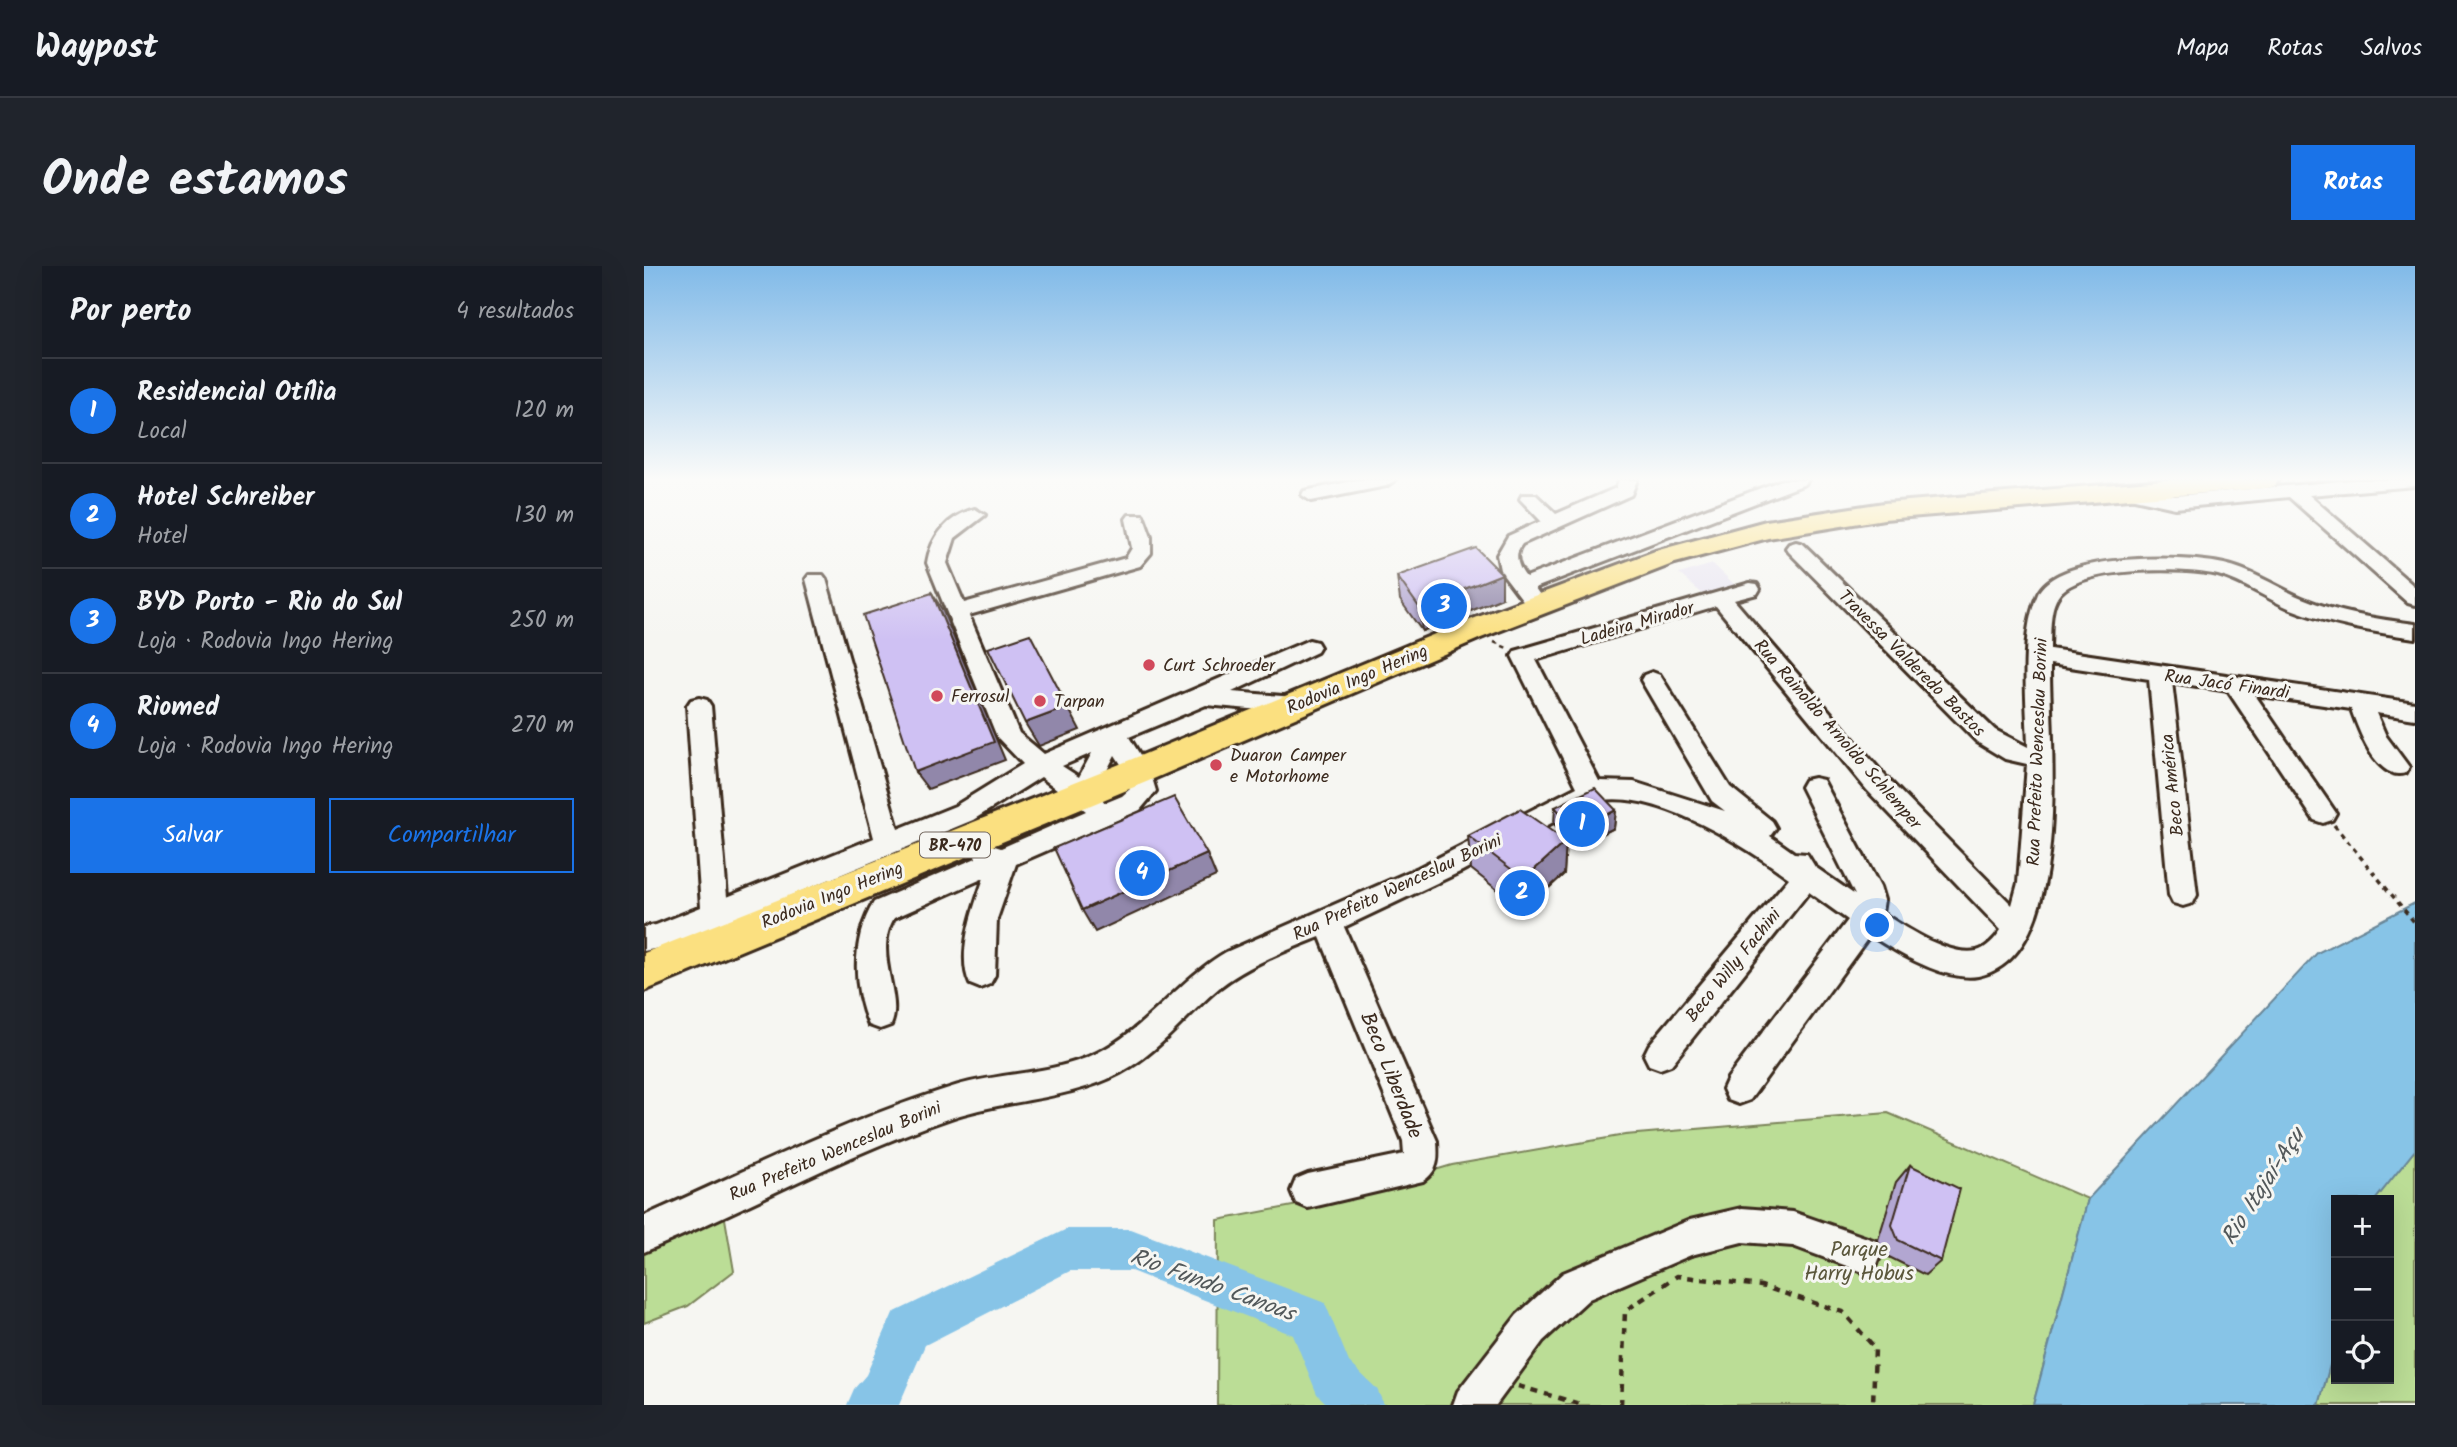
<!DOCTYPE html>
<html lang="pt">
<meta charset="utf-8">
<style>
:root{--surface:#171b24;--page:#20242c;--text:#f1f3f6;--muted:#9ea1a6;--line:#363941;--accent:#1a73e8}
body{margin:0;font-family:Kalam,sans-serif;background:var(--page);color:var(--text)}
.controls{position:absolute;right:21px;bottom:21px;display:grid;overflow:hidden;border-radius:0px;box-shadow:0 7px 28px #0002}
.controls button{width:63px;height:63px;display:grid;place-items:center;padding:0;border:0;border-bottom:2px solid var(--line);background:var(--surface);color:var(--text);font:35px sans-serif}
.you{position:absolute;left:1234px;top:660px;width:24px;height:24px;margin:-18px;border:5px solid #fff;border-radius:50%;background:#1a73e8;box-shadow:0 0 0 10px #1a73e833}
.badge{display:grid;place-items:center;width:46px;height:46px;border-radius:50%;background:var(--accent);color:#fff;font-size:23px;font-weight:700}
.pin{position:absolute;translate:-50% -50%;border:4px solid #fff;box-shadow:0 2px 7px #0006}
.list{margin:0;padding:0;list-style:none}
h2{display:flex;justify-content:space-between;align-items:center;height:91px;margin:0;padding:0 28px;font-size:30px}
h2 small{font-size:23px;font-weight:400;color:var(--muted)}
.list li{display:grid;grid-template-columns:46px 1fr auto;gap:21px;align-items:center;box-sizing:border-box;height:105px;padding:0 28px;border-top:2px solid var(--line)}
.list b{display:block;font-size:26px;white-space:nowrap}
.list p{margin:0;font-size:23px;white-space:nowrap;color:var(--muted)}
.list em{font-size:23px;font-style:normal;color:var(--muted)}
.actions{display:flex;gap:14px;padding:21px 28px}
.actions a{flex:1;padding:16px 0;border:2px solid var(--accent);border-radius:0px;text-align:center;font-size:24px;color:var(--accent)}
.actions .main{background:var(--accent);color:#fff}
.icon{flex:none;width:38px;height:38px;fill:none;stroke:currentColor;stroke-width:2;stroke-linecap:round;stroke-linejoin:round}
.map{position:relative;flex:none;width:1771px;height:1139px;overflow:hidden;border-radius:0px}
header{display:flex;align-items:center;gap:42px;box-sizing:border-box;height:98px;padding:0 35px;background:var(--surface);border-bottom:2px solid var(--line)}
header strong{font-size:33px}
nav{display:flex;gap:38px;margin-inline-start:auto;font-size:24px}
.intro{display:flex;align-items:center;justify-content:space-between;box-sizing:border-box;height:168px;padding:0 42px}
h1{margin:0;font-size:49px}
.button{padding:18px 32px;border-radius:0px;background:var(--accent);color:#fff;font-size:24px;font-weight:700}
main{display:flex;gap:42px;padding:0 42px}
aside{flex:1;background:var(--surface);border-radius:0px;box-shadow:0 7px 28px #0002}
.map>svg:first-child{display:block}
.built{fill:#eae6f2}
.green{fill:#bbdd96;stroke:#7b845a;stroke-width:2}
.water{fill:#87c4e7;stroke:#698697;stroke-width:2}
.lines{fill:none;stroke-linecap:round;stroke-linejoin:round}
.river{fill:#87c4e7;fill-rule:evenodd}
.minor-casing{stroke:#3b2a1e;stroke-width:6}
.highway-casing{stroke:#3b2a1e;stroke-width:6}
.path-far2{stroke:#3b2a1e;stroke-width:2.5;stroke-dasharray:4.5 4.5;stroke-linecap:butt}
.path-far1{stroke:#3b2a1e;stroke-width:3.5;stroke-dasharray:5 5;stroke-linecap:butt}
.path{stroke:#3b2a1e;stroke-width:4.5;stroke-dasharray:7 7;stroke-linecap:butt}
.minor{fill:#f6f6f2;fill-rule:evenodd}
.highway{fill:#fbe080;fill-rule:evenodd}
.wall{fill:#b2a6d1;stroke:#3b2a1e;stroke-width:2}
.shaded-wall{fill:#9187aa;stroke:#3b2a1e;stroke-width:2}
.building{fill:#cfc1f3;stroke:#3b2a1e;stroke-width:2}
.poi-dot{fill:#d1495b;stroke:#f6f6f2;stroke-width:2.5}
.labels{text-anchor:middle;stroke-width:6;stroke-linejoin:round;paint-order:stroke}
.shield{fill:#f6f6f2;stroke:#73675e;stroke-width:2}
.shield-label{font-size:16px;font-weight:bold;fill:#3b2a1e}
.street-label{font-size:18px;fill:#3b2a1e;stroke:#f6f6f2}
.poi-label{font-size:18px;fill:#3b2a1e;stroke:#f6f6f2;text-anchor:start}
.near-street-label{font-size:21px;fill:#3b2a1e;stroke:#f6f6f2}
.near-park-label{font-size:21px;fill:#5b573c;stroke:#f6f6f2}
.near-water-label{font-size:23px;font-style:italic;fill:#52585a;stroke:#f6f6f2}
</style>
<header>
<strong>Waypost</strong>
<nav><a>Mapa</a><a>Rotas</a><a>Salvos</a></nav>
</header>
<div class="intro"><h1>Onde estamos</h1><a class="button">Rotas</a></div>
<main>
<aside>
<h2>Por perto<small>4 resultados</small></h2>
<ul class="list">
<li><span class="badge">1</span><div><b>Residencial Otília</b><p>Local</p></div><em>120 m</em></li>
<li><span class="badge">2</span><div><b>Hotel Schreiber</b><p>Hotel</p></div><em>130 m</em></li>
<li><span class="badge">3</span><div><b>BYD Porto - Rio do Sul</b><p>Loja · Rodovia Ingo Hering</p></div><em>250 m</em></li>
<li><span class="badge">4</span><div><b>Riomed</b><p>Loja · Rodovia Ingo Hering</p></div><em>270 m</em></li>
</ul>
<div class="actions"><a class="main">Salvar</a><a>Compartilhar</a></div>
</aside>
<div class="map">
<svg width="1771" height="1139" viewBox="0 0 1771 1139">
<rect width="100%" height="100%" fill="#f6f6f2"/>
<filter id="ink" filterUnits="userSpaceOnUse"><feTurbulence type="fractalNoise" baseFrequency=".0143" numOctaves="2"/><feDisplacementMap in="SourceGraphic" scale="14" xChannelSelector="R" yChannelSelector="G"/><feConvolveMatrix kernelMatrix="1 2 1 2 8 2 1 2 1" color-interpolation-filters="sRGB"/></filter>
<g filter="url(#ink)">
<path class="built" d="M1069,298L1092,320L1060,329L1035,308Z"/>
<g class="green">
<path d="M1244,847L1444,933L1389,1139H573L574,954L707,929L808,899L981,869Z"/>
<path d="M1771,884V1139H1675L1692,1077V1113H1745V934H1731Z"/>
<path d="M79,941L90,1005L44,1040L0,1057V979Z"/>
</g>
<path class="water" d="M1771,637V884L1731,934H1692V1077L1675,1139H1389L1444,933L1673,687Z"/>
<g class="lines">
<path class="river" d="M423,963H487L681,1037L705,1096L733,1123L740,1139H684L673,1128L649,1069L487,1005H426L281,1079L255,1139H203L210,1123L222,1109L249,1047Z"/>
<g class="minor-casing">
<g id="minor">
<path d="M714,214H751L742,220L667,235L658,229L660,225Z"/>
<path d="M975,214H993L987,229L878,278C869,289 874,301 882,311L1138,214H1164L1161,218L891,322L898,332L895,337H881L856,304L853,289L864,270L897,255L876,233L878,229H892L912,248L972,222Z"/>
<path d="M1709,214H1771V220L1665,229L1771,321V339L1764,337L1645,231L1531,242L1477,230L1475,226L1484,220L1531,230Z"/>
<path d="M331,243L341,249L311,272L303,297L320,337L482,292L488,282L482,253L485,249H499L507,271V287L496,300L325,349L375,467L400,488L665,374L673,376L676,381L673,386L588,426L651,431L659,433L663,439L659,445L651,447L562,439L485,471L506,505L512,525L496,544L372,598L353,653L351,709L346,718L336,722L326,718C312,689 330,640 340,612L250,652C228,689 260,730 247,759L236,763L225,759C208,721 208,671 230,636L332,592L331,589L335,582L344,578L357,582L442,545L397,511L329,554L24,680L0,685V661L12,659L57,641L43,440L47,434L55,432L63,434L67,440L83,631L230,572L162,313L165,309H179L182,313L254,563L311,540L379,498L353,471L283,297C287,271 304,250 331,243ZM448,487L435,511L418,500ZM471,489L482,506L486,523L478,530L461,537L452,525Z"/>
<path d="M1152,276L1159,278L1351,464L1384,481C1383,436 1375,369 1394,328C1414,286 1541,289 1580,298C1608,304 1632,321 1658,332C1694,347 1732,353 1771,358V372C1729,366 1687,359 1647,343C1623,333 1600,316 1574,309C1543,301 1435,300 1415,329C1405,342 1407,365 1406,381V383L1771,437V453L1732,447L1742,470L1765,501L1762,507C1733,516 1715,465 1707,443L1611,429L1692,547L1688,554L1679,557L1670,554L1584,425L1528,416L1553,629L1549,637L1539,640L1529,637L1525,629L1505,413L1406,398C1405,472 1432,690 1334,710C1302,716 1252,686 1226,669L1106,834L1095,838L1084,834L1079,823L1084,812L1204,654L1165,626L1027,799L1016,803L1005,799L1000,789L1005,779L1145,612C1098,578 999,514 941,539L818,605L700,661L793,875C794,893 795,904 779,915L664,942L652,937L647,925L652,913L664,908L760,888L759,875L676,671C641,685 606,698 576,721C542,749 516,786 476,807C423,835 362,833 307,852C201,888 103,943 0,986V950C102,905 202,854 308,821C355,806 409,809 453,787C503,763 534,714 582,686L774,602L933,521L868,390L871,385L1106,317L1113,318L1116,323L1113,328L1090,334L1241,510L1368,639L1374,617L1383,498L1361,493L1333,476L1145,286L1142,282L1145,278ZM1072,340L1223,524L1357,664C1352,672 1342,683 1333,685C1304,691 1261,661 1238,647L1240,634L1236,621L1179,514L1170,512L1161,514L1157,521L1211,629L1171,601L1163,588L1150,587L1126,570L1132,562L1128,555L1086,521L1016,409L1008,406L1000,409L997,414L1068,535L1081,545L990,516L955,515L892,394Z"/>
<path d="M1098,942L1149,946L1232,975L1237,988L1232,1001L1219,1006L1149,980L1098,976L1047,989L945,1033L899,1075L852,1139H809L814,1125L873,1049L919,1007L1046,954Z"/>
</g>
</g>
<g class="highway-casing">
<path id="highway" d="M1519,214H1634L1631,220L1621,222L1240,253L1124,272L1031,297L837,372L507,514L0,725V687L481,496L815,358L1011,285L1122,255L1240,237Z"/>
</g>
<path class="path-far2" d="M850,376L865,383"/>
<path class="path-far1" d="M1690,559L1771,657"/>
<g class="path">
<path d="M874,1120L939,1139"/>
<path d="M977,1139L981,1045L1033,1010L1117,1020L1199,1046L1231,1082L1229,1139"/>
</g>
<use href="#minor" class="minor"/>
<use href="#highway" class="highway"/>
</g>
<g class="wall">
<path d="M753,310L858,332L778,365L756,334Z"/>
<path d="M911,541L972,544L970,562L931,582L910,558Z"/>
<path d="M824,570L922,575L920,608L880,645L827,603Z"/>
<path d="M1266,899L1297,995L1281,1009L1239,988L1234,974L1252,916Z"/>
</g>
<g class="shaded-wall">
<path d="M858,308V332L778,365L775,341Z"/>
<path d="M288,327L299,345L361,494L284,523L271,506Z"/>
<path d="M424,441L436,464L395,480L381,457Z"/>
<path d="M972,544L970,562L931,582L932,565Z"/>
<path d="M922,575L920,608L880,645V613Z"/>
<path d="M563,588L572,610L451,666L438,644Z"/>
</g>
<g class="building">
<path d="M832,282L858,308L775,341L753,310Z"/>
<path d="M288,327L350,476L271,506L219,349Z"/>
<path d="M386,368L424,441L381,457L344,382Z"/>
<path d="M951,522L972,544L932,565L911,541Z"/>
<path d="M530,531L563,588L438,644L410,582Z"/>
<path d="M876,543L922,575L880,613L824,570Z"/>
<path d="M1266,899L1316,923L1297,995L1254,974L1248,959Z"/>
</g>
</g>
<linearGradient id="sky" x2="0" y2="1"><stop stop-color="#81bae8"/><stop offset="0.57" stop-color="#fbfbf9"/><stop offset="1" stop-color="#fbfbf9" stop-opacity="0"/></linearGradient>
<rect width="1771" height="374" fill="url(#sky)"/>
<g class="poi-dot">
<circle cx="505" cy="399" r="7"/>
<circle cx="293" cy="430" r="7"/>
<circle cx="396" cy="435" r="7"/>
<circle cx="572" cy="499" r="7"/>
</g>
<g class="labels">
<rect class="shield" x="276" y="566.5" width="70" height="25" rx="5"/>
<g class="shield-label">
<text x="311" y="585">BR-470</text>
</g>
<g class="street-label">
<text transform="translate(993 357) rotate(-16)" y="6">Ladeira Mirador</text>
<text transform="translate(1268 397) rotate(45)" y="6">Travessa Valderedo Bastos</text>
<text transform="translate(713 413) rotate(-23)" y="6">Rodovia Ingo Hering</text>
<text transform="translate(1583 418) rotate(8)" y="6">Rua Jacó Finardi</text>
<text transform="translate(1194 468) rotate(49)" y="6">Rua Rainoldo Arnoldo Schlemper</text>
<text transform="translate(1393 486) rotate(-88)" y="6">Rua Prefeito Wenceslau Borini</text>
<text transform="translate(1528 519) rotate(-96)" y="6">Beco América</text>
<text transform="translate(753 621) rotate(-25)" y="6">Rua Prefeito Wenceslau Borini</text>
<text transform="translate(188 629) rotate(-22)" y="6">Rodovia Ingo Hering</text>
<text transform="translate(1089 699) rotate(-51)" y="6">Beco Willy Fachini</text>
<text transform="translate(191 885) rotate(-23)" y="6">Rua Prefeito Wenceslau Borini</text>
</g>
<g class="poi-label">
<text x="519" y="405">Curt Schroeder</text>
<text x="307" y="436">Ferrosul</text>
<text x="410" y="441">Tarpan</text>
<text x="586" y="495">Duaron Camper<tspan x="586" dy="21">e Motorhome</tspan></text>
</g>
<g class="near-street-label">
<text transform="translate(748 809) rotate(68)" y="7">Beco Liberdade</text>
</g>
<g class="near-park-label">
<text x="1215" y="990">Parque<tspan x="1215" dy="24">Harry Hobus</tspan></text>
</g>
<g class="near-water-label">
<text transform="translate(1618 920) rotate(-57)" y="8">Rio Itajaí-Açu</text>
<text transform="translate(569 1018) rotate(20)" y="8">Rio Fundo Canoas</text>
</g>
</g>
</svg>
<div class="controls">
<button>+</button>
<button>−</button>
<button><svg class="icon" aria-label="locate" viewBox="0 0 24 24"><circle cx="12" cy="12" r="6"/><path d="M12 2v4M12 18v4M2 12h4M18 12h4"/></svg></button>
</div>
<div class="you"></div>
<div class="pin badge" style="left:938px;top:558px">1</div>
<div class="pin badge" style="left:878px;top:627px">2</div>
<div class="pin badge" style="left:800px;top:340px">3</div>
<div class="pin badge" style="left:498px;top:607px">4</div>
</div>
</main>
